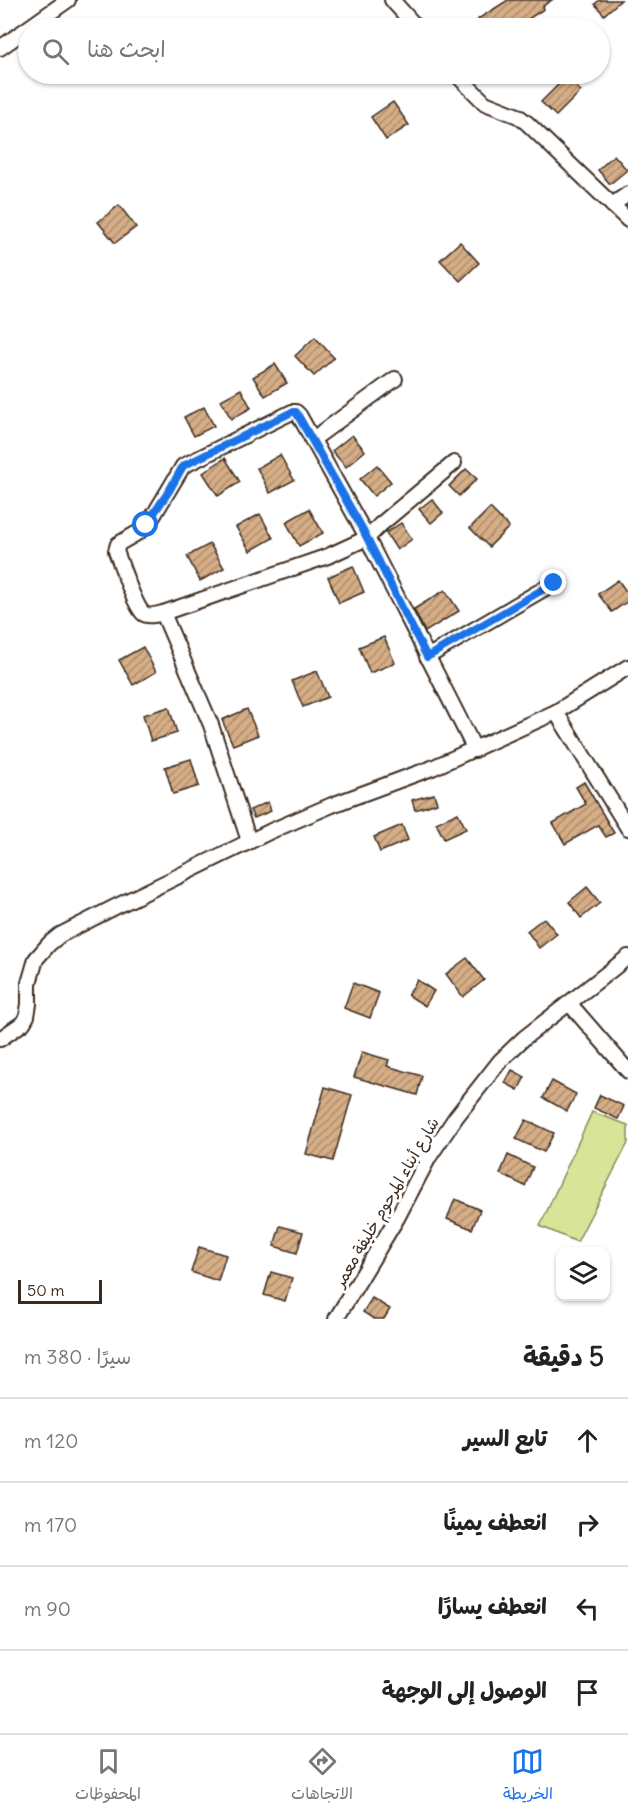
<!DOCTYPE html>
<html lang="ar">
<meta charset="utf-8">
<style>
:root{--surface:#fff;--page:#f6f6f6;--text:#222;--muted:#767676;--line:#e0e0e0;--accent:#1a73e8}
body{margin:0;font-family:Delius,"Playpen Sans Arabic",sans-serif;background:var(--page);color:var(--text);direction:rtl}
.controls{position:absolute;right:18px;bottom:18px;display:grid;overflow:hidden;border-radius:12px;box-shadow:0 2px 4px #0004}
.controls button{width:54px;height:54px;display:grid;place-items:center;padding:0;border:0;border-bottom:2px solid var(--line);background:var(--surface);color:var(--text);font:30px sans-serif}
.scale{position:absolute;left:18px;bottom:15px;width:84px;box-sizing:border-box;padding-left:6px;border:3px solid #3b2a1e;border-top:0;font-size:16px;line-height:21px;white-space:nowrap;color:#3b2a1e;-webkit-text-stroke:4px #fff;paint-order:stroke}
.stop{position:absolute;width:18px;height:18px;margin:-14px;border:4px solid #1a73e8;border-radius:50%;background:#fff}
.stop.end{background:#1a73e8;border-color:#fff;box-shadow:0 2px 6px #0008}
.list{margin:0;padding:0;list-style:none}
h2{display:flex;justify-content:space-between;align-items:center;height:78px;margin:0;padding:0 24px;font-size:26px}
h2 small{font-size:20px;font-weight:400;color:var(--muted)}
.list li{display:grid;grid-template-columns:39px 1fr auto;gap:18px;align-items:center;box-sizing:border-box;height:84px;padding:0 24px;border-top:2px solid var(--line)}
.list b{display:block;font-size:22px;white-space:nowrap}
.list em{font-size:20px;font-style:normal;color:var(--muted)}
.icon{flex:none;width:33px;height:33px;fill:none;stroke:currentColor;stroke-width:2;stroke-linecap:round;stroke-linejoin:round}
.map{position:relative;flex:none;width:628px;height:1319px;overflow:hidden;direction:ltr}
.search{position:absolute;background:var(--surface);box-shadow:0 2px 4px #0004;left:18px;right:18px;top:18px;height:66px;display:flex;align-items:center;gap:15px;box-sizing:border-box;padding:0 21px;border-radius:33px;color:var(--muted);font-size:22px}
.sheet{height:414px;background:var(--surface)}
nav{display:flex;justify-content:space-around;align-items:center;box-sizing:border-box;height:84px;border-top:2px solid var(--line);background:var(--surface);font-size:16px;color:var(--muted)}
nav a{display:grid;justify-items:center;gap:3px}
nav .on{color:var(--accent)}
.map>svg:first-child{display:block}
.garden{fill:#d8e497;stroke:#8a875a;stroke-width:1.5}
.building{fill:url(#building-hatch);stroke:#3b2a1e;stroke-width:1.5}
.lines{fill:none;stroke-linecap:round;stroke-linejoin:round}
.street-casing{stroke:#3b2a1e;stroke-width:18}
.street{stroke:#fff;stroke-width:14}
.route{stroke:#1a73e8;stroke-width:8}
.labels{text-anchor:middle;stroke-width:6;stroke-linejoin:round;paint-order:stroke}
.street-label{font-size:16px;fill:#3b2a1e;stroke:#fff}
</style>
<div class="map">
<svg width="628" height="1319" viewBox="0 0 628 1319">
<defs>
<pattern id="building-hatch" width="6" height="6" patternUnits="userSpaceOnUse" patternTransform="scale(1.5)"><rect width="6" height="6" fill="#d5ad86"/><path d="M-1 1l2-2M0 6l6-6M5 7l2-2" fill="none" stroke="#ae8d6d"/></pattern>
</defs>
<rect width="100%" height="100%" fill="#fff"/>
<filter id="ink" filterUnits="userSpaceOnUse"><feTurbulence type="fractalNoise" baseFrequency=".0167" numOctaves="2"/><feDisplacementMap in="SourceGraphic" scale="12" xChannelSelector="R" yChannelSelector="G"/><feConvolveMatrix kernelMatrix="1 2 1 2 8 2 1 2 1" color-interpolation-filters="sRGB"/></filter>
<g filter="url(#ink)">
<path class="garden" d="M592,1112L628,1125V1143L577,1242L540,1226Z"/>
<g class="building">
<path d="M508,0H552L543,6L544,9L514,28H472L480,23L478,19Z"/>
<path d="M599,0H621L604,15L595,4Z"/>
<path d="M566,77L581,91L556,116L541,102Z"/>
<path d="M393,102L409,125L386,140L371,117Z"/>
<path d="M614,155L627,170L610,184L598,170Z"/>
<path d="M119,205L136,227L115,243L98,222Z"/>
<path d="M460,242L479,263L460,281L440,260Z"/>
<path d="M315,337L334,358L314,376L295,356Z"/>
<path d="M275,364L287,383L265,396L253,377Z"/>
<path d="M241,389L251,408L231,419L221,400Z"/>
<path d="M204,407L214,426L194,436L184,417Z"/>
<path d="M352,435L365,451L346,467L332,451Z"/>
<path d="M280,455L294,480L270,493L257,468Z"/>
<path d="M225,458L240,482L218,496L203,473Z"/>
<path d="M377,465L391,482L374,496L360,479Z"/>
<path d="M466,469L477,479L459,496L449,486Z"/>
<path d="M432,499L443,513L431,523L419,509Z"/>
<path d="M490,508L509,527L489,547L470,528Z"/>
<path d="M309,509L323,533L299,546L286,522Z"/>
<path d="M260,514L273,538L250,551L236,527Z"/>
<path d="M401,523L412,539L397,550L386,533Z"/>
<path d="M210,544L224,568L200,581L187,556Z"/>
<path d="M353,566L364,592L339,603L328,577Z"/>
<path d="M618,580L628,594V601L612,612L598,594Z"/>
<path d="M445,590L459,611L425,632L414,609Z"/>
<path d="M384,637L395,663L370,673L359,647Z"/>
<path d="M143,647L156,672L133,685L119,660Z"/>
<path d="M317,671L328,697L303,707L292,681Z"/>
<path d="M169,707L177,733L151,741L143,715Z"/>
<path d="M247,709L258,735L233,745L222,720Z"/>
<path d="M191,759L199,786L173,794L165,767Z"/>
<path d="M584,782L614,833L606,837L598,825L565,844L553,823L586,804L576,787Z"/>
<path d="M434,794L437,803L415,810L412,800Z"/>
<path d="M268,802L271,811L254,818L250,810Z"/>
<path d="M458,813L466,829L444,839L436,823Z"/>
<path d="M402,825L408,840L380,852L374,837Z"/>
<path d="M587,887L600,903L581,918L569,902Z"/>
<path d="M544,918L557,934L539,948L527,931Z"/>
<path d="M467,958L484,980L463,997L446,974Z"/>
<path d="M417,980L434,991L425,1006L408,995Z"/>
<path d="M353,983L379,993L370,1018L344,1008Z"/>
<path d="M362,1052L389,1060L387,1066L422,1076L417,1095L354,1077Z"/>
<path d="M512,1070L525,1077L518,1090L505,1083Z"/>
<path d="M552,1081L576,1094L567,1111L543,1098Z"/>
<path d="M325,1087L352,1095L333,1161L306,1154Z"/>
<path d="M600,1095L624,1106L618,1119L594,1108Z"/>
<path d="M526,1120L554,1133L544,1152L516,1139Z"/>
<path d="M508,1155L533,1167L525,1186L500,1174Z"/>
<path d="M455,1199L480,1210L472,1229L447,1219Z"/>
<path d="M280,1226L303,1232L297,1253L274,1246Z"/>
<path d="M199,1247L226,1255L218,1281L191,1272Z"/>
<path d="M271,1272L292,1278L285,1301L264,1295Z"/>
<path d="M372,1298L390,1309L384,1319H374L363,1312Z"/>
</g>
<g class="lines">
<g class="street-casing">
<g id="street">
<path d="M392,0L417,28"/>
<path d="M0,48L68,0"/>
<path d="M456,74L485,103L518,116L527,123L628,220"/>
<path d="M612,205L628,194"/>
<path d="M312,440L395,379"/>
<path d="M454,463L380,525L367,538L328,556L163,613C158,614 149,617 144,614C135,607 121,564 116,551L118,544L139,532L152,518L183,466L292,412H296L299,415L363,530L367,538C403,609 440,679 475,750"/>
<path d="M163,613L211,725L249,841"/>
<path d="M427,657L554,583"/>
<path d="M556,712L628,828"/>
<path d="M569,1003L628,1071"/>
<path d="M0,1039L23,1023L27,1016L29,1004V983L36,959L49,944L60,935L115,907L271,831L332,805L432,768L556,712L628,667"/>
<path d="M336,1319L397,1218L429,1157L456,1117L500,1061L524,1038L628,957"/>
</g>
</g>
<use href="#street" class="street"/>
</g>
</g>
<g class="lines" filter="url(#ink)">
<path class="route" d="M146,525L169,491L183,466L292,412H296L363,530L427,657L554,583"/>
</g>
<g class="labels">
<g class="street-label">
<text transform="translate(386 1202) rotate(-60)" y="6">شارع أبناء المرحوم خليفة معمر</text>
</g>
</g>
</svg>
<div class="controls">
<button><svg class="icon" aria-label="layers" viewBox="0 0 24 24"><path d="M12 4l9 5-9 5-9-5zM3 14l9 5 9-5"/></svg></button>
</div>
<div class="scale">50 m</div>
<div class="stop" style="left:146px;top:525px"></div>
<div class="stop end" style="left:554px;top:583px"></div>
<div class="search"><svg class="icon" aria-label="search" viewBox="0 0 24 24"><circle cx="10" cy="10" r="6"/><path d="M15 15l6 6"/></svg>ابحث هنا</div>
</div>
<section class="sheet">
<h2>5 دقيقة<small>سيرًا · 380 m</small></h2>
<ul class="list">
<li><svg class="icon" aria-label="ahead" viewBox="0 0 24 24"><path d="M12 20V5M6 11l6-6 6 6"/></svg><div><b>تابع السير</b></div><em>120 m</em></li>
<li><svg class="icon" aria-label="right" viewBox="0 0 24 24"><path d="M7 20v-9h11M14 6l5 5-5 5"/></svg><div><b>انعطف يمينًا</b></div><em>170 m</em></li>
<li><svg class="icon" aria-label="left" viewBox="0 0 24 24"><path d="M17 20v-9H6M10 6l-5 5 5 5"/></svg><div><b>انعطف يسارًا</b></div><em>90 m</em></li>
<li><svg class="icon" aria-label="arrive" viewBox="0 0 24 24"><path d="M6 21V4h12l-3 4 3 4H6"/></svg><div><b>الوصول إلى الوجهة</b></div></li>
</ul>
</section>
<nav>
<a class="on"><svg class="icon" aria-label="map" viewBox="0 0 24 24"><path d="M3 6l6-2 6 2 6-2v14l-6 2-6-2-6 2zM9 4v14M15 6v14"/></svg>الخريطة</a>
<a><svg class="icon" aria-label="directions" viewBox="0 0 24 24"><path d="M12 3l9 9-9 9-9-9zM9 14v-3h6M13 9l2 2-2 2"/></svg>الاتجاهات</a>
<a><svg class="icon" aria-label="saved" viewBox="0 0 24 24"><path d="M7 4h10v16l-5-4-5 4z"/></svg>المحفوظات</a>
</nav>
